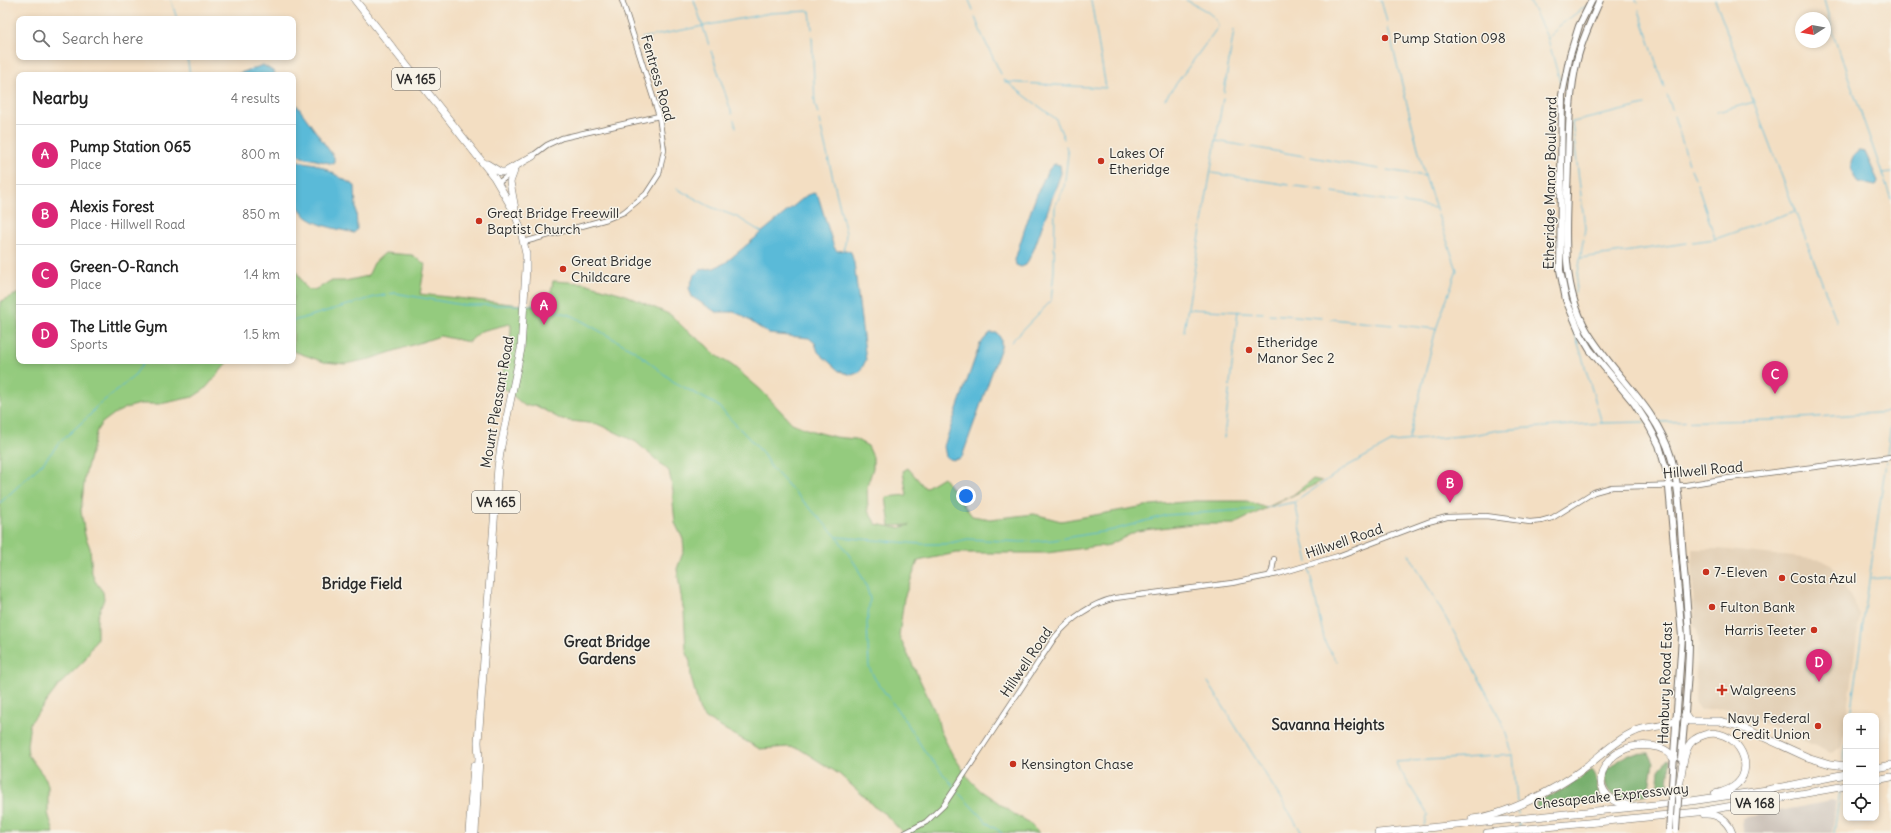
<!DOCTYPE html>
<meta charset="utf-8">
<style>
:root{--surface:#fff;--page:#f6f6f6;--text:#222;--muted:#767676;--line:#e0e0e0;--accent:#db2777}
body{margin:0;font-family:Delius,sans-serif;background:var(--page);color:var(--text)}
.controls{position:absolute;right:12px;bottom:12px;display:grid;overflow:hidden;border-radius:8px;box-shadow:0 2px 6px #0003}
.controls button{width:36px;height:36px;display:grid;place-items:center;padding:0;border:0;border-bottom:1px solid var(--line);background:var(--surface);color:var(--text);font:20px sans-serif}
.compass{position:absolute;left:1795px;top:12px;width:36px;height:36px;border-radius:50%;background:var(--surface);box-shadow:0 2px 6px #0003;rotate:259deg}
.you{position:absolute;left:966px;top:496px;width:14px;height:14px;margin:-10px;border:3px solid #fff;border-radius:50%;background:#1a73e8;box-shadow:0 0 0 6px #1a73e833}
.badge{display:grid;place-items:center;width:26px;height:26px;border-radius:50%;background:var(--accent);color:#fff;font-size:13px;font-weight:700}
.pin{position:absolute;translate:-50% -33px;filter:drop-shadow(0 1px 2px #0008)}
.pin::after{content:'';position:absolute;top:21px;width:14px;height:12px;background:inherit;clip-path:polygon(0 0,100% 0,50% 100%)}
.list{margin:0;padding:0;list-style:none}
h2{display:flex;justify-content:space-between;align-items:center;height:52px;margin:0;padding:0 16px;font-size:17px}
h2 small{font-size:13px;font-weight:400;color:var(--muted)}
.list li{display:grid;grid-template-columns:26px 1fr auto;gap:12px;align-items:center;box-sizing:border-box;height:60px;padding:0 16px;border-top:1px solid var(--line)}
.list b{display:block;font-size:15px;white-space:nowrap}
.list p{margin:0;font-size:13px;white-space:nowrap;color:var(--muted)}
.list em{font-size:13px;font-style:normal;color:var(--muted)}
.icon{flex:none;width:22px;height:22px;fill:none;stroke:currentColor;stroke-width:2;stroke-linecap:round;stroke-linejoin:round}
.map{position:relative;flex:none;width:1891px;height:833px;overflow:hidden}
.search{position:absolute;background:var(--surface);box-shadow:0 2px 6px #0003;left:16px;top:16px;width:280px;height:44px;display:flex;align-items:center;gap:10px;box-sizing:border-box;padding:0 14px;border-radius:8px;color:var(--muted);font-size:15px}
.panel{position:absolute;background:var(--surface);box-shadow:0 2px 6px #0003;left:16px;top:72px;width:280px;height:292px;border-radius:8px}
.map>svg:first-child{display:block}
.built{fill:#e1cdb2}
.industrial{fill:#ccc2b9}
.green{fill:#94cb7e;stroke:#607b54}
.forest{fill:#77af6d;stroke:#516d4c}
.water{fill:#5abad8;stroke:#427282}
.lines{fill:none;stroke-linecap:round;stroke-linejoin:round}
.stream{stroke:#5abad8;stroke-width:1}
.minor-casing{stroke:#716a60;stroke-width:6}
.major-casing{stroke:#716a60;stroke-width:8}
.highway-casing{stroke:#716a60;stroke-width:8}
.minor{stroke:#fff;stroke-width:4.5}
.major{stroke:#fff;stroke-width:6}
.highway{stroke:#fff;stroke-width:7}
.major-bridge-casing{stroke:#716a60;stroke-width:8;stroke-linecap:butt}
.major-bridge{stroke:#fff;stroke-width:6}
.poi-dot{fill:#c8321e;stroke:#f7f3e8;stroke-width:1.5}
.labels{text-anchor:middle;stroke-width:3;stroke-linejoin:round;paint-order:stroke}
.shield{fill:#f7f3e8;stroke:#686764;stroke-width:1}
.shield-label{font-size:13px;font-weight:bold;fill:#2b2b2b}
.poi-label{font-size:14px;fill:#2b2b2b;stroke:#f7f3e8;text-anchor:start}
.street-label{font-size:14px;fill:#2b2b2b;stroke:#f7f3e8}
.neighbourhood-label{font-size:15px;font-weight:bold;fill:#2b2b2b;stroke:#f7f3e8}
</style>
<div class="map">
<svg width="1891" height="833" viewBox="0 0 1891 833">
<rect width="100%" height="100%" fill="#f7f3e8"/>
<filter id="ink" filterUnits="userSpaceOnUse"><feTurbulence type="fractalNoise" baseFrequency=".025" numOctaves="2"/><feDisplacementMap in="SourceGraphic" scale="8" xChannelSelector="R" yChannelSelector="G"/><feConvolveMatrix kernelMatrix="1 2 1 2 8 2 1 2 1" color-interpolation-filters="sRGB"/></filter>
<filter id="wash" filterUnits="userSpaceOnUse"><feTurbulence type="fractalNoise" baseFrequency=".012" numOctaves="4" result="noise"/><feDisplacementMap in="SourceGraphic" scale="16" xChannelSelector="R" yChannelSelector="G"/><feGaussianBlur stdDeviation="0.9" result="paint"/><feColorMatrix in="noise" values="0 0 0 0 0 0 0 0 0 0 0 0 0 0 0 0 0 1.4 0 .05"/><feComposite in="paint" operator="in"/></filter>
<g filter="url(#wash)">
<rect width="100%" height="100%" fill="#f3dec2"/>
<path class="built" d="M1692,549H1719L1822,560L1833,566L1860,614L1842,747L1831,753L1737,711L1724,708L1701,710L1695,702L1697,648L1699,646L1697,629L1694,626Z"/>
<path class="industrial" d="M1832,801H1836L1832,833H1743L1742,818Z"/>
<g class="green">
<path d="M385,253L412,255L425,264L420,294L548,308L553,281L584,283L623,294L671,315L686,330L706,345L713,353L733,366L761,390L792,423L809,430L835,437L855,439L868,446L873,457V468L867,487L868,511L876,524L898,528L910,525L890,526L886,497L907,495L903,471L908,468L925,488L943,477L972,516L990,519L1034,514L1061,521L1151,505L1195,501H1247L1266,508L1293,495L1313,479L1322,481L1234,524H1192L1137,531L1105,547L1099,546L1047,553H956L918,561L904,598L899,636L937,716L940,730L951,752L969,779L981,791L996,801L1014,814L1027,821L1039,833H903L885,814L873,806L867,799L839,774L806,753L798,748L788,747L760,749L706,719L700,712L691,677L690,662L686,650L684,611L682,603L677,569L684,550L683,539L675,523L673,502V491L669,471L636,442L609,429L597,424L562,420L535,405L525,406L505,389L501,388C502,366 512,347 511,325L509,324L481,331L469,342L440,336L370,359L345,364L324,362L293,351V266L304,285L309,290H313L319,288L330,281H345L368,276L374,263Z"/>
<path d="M19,293V361H229L205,389L193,397L160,404H140L126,408L114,414L102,423L97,430L85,475L81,511L85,535L90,548L92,573L95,581L103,592L104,599L97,618V638L84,661L59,685L30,723L27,745L28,755L46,779L48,786V813L54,833H0V302Z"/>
</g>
<g class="forest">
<path d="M1648,753L1653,763L1648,794C1625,798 1601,803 1606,770L1628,754Z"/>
<path d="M1668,759L1670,762L1668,786L1657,792L1659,770Z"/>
<path d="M1592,770C1600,778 1594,789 1602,799L1594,802L1567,803L1537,808L1536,803L1560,792Z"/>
</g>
<g class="water">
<path d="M263,65L273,71L276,75H235Z"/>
<path d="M293,100L334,157V164L302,157L295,153L293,146Z"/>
<path d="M1859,151L1865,152L1878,181L1877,185L1875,186L1858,182C1850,173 1847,158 1859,151Z"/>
<path d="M293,160L315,164L324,168L355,186L357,229L354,233C339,229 321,227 308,218C302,214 300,206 294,204Z"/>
<path d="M1055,164L1060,165L1061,173L1034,249L1026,265L1021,267L1016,265L1015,260C1020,244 1042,168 1055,164Z"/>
<path d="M814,193L818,196L834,247L837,251L846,250L851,252L854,263L866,360L860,372L852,375L839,371L818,352L815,343L809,338L769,334L741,315L734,312H716L692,297L689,288L694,276L700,270L714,268L725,263L807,195Z"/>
<path d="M990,333H997L1001,339V347L962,457C956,460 952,461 946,457L944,446L980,344Z"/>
</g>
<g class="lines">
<g class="stream">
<path d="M171,0L177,19"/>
<path d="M694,0L709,45"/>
<path d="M969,0L973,10"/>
<path d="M1381,0L1387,22"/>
<path d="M1529,0L1548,39L1561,85"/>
<path d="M1636,0L1637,3"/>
<path d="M1715,0L1837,322"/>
<path d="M1824,0L1834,36L1891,199"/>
<path d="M1639,10L1664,87"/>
<path d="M975,17L982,35L1001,74"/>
<path d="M1388,28L1425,176L1457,270L1436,329L1409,439"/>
<path d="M812,36L815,104L818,114"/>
<path d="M642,38L770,13L810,11L812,29"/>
<path d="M1548,39L1559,26L1586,6"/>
<path d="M711,51L732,114"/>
<path d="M187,57L190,75"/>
<path d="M1004,80L1056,119L1064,139"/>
<path d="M1005,82L1106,88L1091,0"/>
<path d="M1224,92L1234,30"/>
<path d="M1667,95L1672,109"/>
<path d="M1565,98L1568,106"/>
<path d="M1165,99L1218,27C1218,14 1196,6 1186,0"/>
<path d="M1717,112L1754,102"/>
<path d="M1674,116L1689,163"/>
<path d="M734,120L736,127"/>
<path d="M819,120L846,233L845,244L843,250"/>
<path d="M1572,122L1585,228L1575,293"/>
<path d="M1573,122L1645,105"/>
<path d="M1216,141L1304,156"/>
<path d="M1311,157L1379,169"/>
<path d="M1691,169L1695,178"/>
<path d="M1387,170L1425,176"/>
<path d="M1212,173L1289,185"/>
<path d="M1882,174L1891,173"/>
<path d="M1697,184L1715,238"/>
<path d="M1295,186L1324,190"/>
<path d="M677,189L711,207L737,217L763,233"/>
<path d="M1333,192L1397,202"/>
<path d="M1404,203L1435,208"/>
<path d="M1693,242L1715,239L1795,211"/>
<path d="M1581,258L1687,243"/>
<path d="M526,305H536L573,316L635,351L674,382L717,405L761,451L771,467L837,537L857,567L866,585L870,599L867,623L869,667L875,679L909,726L925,752L954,787"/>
<path d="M1189,309L1263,313"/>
<path d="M1269,314L1322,318"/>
<path d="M1331,319L1392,325"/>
<path d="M1571,320L1602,423"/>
<path d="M293,321L375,297L395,293L462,305H521"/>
<path d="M1399,325L1436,329"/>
<path d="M1184,331L1223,98"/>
<path d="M1011,342L1051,301L1054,271L1055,206L1064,188L1068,154L1066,146"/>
<path d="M1658,422L1771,420L1891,412"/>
<path d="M1224,438L1238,311"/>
<path d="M1887,454L1891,424"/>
<path d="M0,503L43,463L59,443L91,414L95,408L133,377L145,361"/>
<path d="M1295,503L1308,562"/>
<path d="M1266,508L1295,502L1346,467L1392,442L1472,435L1499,430L1602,423L1644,422"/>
<path d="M838,537L922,544H945L968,539L1021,542L1053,540L1113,530L1167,515L1259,509"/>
<path d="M1409,554L1460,643L1502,722L1513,755L1517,802"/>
<path d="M1309,569L1325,643L1337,662"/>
<path d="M1871,579L1891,577"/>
<path d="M1208,682L1302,833"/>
<path d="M1850,716L1886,461"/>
<path d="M1844,762L1846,745"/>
<path d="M1841,783V779"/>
<path d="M956,790L986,822L1002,833"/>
<path d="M1517,808L1518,814"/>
<path d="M1519,822V826"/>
<path d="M1424,825L1428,815L1395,762L1513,755"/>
<path d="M1834,833L1840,791"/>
</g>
</g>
</g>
<g filter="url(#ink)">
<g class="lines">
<g class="minor-casing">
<g id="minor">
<path d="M531,157L547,145L562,138L659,116"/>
<path d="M498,183L513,172"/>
<path d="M524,242L607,219L624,212L646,194L659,174L664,150L659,116L622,0"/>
<path d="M1269,576L1272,571L1274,559"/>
<path d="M905,833L926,822L944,805L1055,637C1071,618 1091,604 1115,598L1232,583L1278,574L1338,556L1428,522L1447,517L1486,516L1530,522L1541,521L1552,518L1594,492L1612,487L1686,485L1722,479L1891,457"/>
</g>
</g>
<g class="major-casing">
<g id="major">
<path d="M1592,0L1579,26L1570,55L1562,95L1560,270L1566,300L1581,335L1590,350L1634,403L1649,426L1659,445L1668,476L1682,637L1672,785"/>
<path d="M1600,0C1592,19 1582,39 1577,60C1569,93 1569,128 1568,163C1567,219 1558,281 1587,331C1613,375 1656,407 1671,457C1679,485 1680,515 1682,544C1684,576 1688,608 1689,640C1689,679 1684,720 1681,759"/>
</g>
</g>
<g class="highway-casing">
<g id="highway">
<path d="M355,0L494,177L515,213L521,231L526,254V269L521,349L501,446L498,467L478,742L479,758L475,833"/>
<path d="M487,164L500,172H505L533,156"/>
<path d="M514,171L510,182L515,209"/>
<path d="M1685,715L1689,721H1719L1739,726L1807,757L1830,764L1846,766"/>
<path d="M1876,768L1891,765"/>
<path d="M1876,780L1891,777"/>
<path d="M1679,787C1682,774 1682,756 1689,745C1692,740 1698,737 1704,735C1733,725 1758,764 1737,784C1731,790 1723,792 1715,794"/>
<path d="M1627,805C1579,795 1604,740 1651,746C1660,747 1669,750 1674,759"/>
<path d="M1704,814C1717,813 1728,821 1732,833"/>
<path d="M1472,819C1504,816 1557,789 1583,769C1599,757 1616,740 1634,732C1648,725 1666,729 1677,718"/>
<path d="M469,833L474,766"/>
<path d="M1378,833L1684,802L1767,790L1846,774"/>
<path d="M1487,833L1698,812L1846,786"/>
</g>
</g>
<use href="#minor" class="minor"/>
<use href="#major" class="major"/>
<use href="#highway" class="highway"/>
<g class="major-bridge-casing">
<g id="major-bridge">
<path d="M1676,830L1679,787"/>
<path d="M1669,833L1672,785"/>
</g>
</g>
<use href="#major-bridge" class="major-bridge"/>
</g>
</g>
<g class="poi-dot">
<circle cx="1385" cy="38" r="4"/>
<circle cx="1101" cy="161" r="4"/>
<circle cx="479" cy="221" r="4"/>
<circle cx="563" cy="269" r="4"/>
<circle cx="1249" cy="350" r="4"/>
<circle cx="1706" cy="572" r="4"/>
<circle cx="1782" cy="578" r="4"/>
<circle cx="1712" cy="607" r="4"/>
<circle cx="1814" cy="630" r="4"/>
<path d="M1720 684h4v4h4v4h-4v4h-4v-4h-4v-4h4z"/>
<circle cx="1818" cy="726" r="4"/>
<circle cx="1013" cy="764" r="4"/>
</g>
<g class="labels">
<g class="shield">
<rect x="392" y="68" width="48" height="22" rx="3"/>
<rect x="472" y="491" width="48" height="22" rx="3"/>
<rect x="1731" y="792" width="48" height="22" rx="3"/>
</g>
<g class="shield-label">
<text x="416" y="84">VA 165</text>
<text x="496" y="507">VA 165</text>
<text x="1755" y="808">VA 168</text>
</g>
<g class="poi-label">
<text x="1393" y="43">Pump Station 098</text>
<text x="1109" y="158">Lakes Of<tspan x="1109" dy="16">Etheridge</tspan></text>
<text x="487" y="218">Great Bridge Freewill<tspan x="487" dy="16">Baptist Church</tspan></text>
<text x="571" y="266">Great Bridge<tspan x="571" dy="16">Childcare</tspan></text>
<text x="1257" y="347">Etheridge<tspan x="1257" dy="16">Manor Sec 2</tspan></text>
<text x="1714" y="577">7-Eleven</text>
<text x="1790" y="583">Costa Azul</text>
<text x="1720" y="612">Fulton Bank</text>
<text x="1806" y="635" text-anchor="end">Harris Teeter</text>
<text x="1730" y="695">Walgreens</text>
<text x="1810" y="723" text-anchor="end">Navy Federal<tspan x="1810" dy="16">Credit Union</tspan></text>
<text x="1021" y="769">Kensington Chase</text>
</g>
<g class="street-label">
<text transform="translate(658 78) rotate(74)" y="5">Fentress Road</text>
<text transform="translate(1550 183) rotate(-89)" y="5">Etheridge Manor Boulevard</text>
<text transform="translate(497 402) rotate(-80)" y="5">Mount Pleasant Road</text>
<text transform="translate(1703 470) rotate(-5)" y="5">Hillwell Road</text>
<text transform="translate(1344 541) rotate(-19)" y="5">Hillwell Road</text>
<text transform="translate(1026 662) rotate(-56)" y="5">Hillwell Road</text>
<text transform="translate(1665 683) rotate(-88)" y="5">Hanbury Road East</text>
<text transform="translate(1611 796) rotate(-6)" y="5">Chesapeake Expressway</text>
</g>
<g class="neighbourhood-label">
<text x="362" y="589">Bridge Field</text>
<text x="607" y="647">Great Bridge<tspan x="607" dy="17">Gardens</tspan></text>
<text x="1328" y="730">Savanna Heights</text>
</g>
</g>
</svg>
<div class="controls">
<button>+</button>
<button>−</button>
<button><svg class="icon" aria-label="locate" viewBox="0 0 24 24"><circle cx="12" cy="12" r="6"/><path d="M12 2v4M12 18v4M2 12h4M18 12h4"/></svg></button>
</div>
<svg class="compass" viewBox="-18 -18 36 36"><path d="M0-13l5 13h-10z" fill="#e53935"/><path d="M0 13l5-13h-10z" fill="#767676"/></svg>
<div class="you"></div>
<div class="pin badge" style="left:544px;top:325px">A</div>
<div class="pin badge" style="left:1450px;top:503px">B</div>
<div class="pin badge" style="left:1775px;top:394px">C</div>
<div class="pin badge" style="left:1819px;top:682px">D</div>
<div class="search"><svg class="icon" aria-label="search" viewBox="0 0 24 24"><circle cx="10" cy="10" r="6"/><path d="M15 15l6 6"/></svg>Search here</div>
<section class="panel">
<h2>Nearby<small>4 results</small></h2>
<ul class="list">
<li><span class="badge">A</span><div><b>Pump Station 065</b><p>Place</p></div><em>800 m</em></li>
<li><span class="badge">B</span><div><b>Alexis Forest</b><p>Place · Hillwell Road</p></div><em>850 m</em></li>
<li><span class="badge">C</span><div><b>Green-O-Ranch</b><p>Place</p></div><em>1.4 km</em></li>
<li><span class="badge">D</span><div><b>The Little Gym</b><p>Sports</p></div><em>1.5 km</em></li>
</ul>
</section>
</div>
